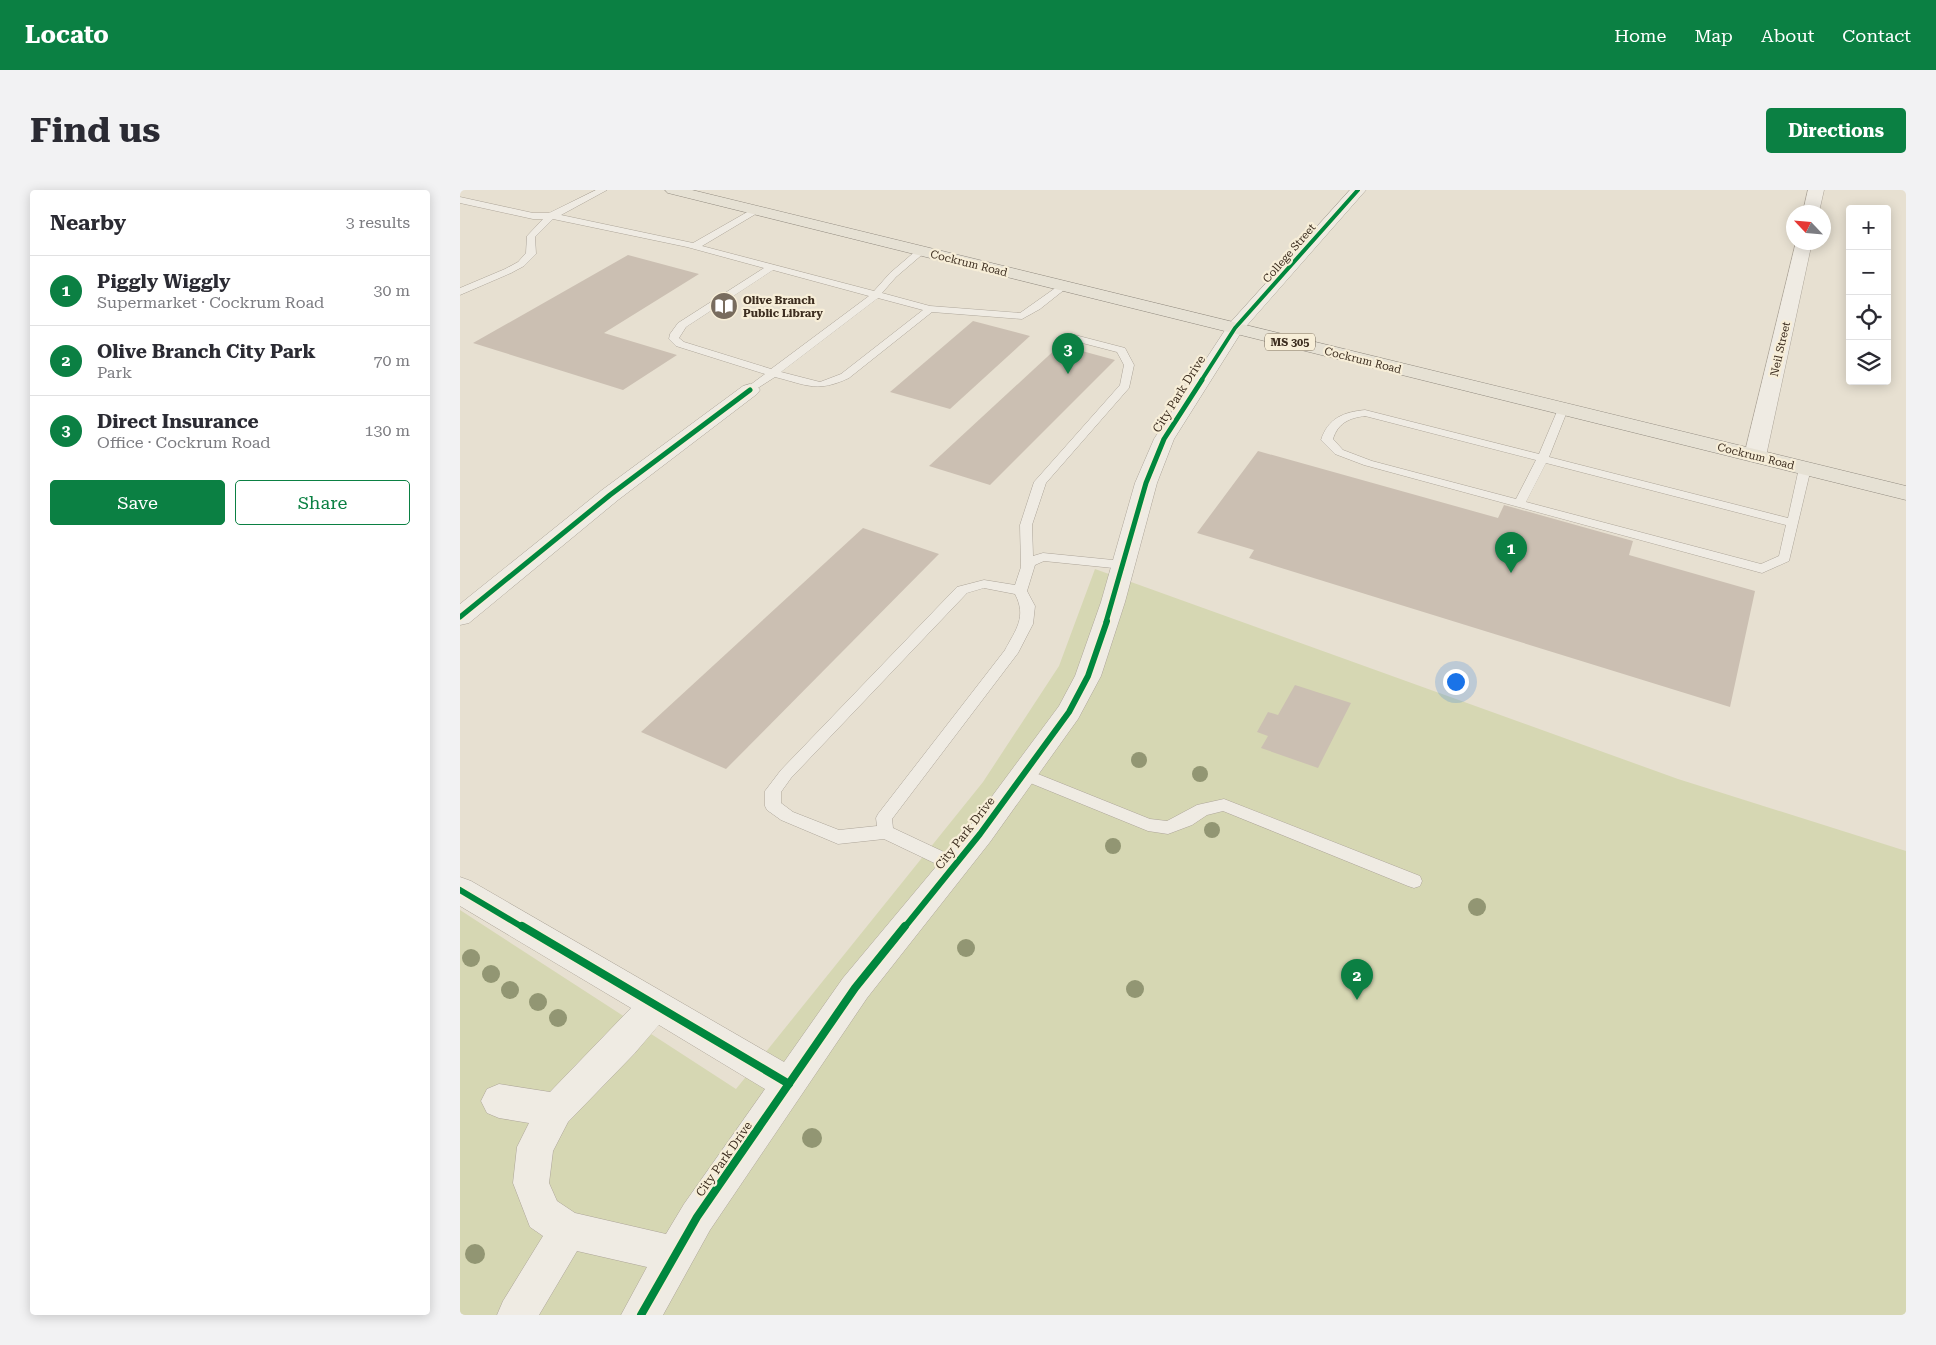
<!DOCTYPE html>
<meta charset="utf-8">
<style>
:root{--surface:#fff;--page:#f2f2f3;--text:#2b2b33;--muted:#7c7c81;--line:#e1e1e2;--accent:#0b8043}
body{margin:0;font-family:"Roboto Serif",serif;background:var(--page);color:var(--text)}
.controls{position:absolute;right:15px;top:15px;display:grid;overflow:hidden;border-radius:5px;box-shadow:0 2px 12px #0003}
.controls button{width:45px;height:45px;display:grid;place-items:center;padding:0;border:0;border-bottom:1px solid var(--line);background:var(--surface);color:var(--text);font:25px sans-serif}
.compass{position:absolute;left:1326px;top:15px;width:45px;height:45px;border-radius:50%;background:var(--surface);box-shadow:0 2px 12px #0003;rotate:296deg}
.you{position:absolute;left:995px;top:491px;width:18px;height:18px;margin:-12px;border:4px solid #fff;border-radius:50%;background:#1a73e8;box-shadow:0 0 0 8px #1a73e833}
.badge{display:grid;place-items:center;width:32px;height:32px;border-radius:50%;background:var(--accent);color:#fff;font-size:16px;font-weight:700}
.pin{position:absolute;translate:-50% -41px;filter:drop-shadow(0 1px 2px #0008)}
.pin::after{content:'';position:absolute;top:26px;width:18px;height:15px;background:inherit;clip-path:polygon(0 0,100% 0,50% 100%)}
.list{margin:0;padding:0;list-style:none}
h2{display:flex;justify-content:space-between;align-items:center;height:65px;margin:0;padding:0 20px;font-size:21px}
h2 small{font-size:16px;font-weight:400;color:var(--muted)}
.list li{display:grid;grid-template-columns:32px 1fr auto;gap:15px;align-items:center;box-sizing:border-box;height:70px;padding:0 20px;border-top:1px solid var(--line)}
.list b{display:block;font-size:19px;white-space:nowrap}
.list p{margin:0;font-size:16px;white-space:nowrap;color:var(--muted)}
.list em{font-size:16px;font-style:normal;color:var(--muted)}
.actions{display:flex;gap:10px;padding:15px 20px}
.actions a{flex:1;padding:11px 0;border:1px solid var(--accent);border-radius:5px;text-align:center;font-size:18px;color:var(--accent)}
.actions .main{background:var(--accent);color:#fff}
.icon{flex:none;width:28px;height:28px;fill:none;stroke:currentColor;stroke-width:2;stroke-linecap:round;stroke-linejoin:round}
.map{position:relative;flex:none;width:1446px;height:1125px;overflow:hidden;border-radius:5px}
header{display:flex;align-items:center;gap:30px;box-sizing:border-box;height:70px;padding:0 25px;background:var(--accent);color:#fff}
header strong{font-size:24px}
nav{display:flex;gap:28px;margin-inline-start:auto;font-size:18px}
.intro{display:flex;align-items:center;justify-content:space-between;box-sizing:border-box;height:120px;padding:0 30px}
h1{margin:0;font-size:35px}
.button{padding:12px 22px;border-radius:5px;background:var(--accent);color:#fff;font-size:18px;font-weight:700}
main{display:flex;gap:30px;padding:0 30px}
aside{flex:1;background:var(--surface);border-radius:5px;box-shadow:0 2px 12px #0003}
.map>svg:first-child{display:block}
.green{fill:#d6d7b3}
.building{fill:#cbbfb2}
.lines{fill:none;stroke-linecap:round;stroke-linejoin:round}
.service-casing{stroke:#ada599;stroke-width:1}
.minor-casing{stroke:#ada599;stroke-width:1}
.primary-casing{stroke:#928b80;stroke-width:1}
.service{fill:#efebe3;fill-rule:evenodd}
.minor{fill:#efebe3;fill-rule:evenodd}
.primary{fill:#e6e1d4;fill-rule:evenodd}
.cycleway-far3-casing{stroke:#f7eed8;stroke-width:5.5}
.cycleway-far2-casing{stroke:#f7eed8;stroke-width:8}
.cycleway-far1-casing{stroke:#f7eed8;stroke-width:9}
.cycleway-casing{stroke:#f7eed8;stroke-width:11}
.cycleway-far3{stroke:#00873e;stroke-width:4}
.cycleway-far2{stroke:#00873e;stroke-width:5}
.cycleway-far1{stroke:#00873e;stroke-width:6}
.cycleway{stroke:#00873e;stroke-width:8}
.tree{fill:#929673}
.labels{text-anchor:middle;stroke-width:4.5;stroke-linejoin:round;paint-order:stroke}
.far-street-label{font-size:11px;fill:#3d2e20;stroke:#f7eed8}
.far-poi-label{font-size:11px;font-weight:bold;fill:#3d2e20;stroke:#f7eed8;text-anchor:start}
.shield{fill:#f7eed8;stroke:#756857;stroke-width:1}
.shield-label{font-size:11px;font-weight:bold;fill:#3d2e20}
.street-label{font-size:12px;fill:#3d2e20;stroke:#f7eed8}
</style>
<header>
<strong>Locato</strong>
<nav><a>Home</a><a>Map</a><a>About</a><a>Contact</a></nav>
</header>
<div class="intro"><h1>Find us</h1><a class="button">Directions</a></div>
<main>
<aside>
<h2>Nearby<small>3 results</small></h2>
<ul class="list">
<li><span class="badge">1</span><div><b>Piggly Wiggly</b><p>Supermarket · Cockrum Road</p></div><em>30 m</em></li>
<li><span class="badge">2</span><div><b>Olive Branch City Park</b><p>Park</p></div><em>70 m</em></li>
<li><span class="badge">3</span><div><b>Direct Insurance</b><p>Office · Cockrum Road</p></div><em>130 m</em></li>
</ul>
<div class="actions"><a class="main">Save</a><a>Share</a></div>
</aside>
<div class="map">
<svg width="1446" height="1125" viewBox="0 0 1446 1125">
<rect width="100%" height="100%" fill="#e7e0d1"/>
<path class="green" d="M635,379L1218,589L1446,661V1125H0V720L276,899L523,592L599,476Z"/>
<g class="building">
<path d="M168,65L239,84L144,143L217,165L163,200L13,153Z"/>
<path d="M513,131L570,146L490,219L430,202Z"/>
<path d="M600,155L655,170L530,295L469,276Z"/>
<path d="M798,261L1038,328L1044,315L1173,351L1169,365L1295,401L1270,517L789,368L794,360L737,343Z"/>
<path d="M403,338L479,364L266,579L181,542Z"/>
<path d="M835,495L891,513L858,578L801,558L808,546L797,542L808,522L818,525Z"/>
</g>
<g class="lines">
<g class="service-casing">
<g id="service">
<path d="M136,0H147L101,25L233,53L296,17L300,20L299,22L242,56L414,101L430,83L458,59H464V63L436,87L422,103L470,116L560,123L601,94L604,93L609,96L580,119L562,129L472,122L389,188C357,203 347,195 315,187L290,203L286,202L285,200L286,198L305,184L216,156L209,149L210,144L218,133L304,78L227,57L93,29L75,47L76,64L64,76L51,83L0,105V98L45,79L58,72L66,63L67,46L83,29H73L0,13V7L73,23H89ZM313,80L409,106L311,179L224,152L219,148L226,137ZM418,108L463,120L381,184L360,192L321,182Z"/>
<path d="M611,144L665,158L674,175L669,198L586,293L572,335L573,366L583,363L663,371L669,375L663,379L584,371L575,375L567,401L575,416L573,434L558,463L432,629L433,638L501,670L503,675L501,680L495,682L489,680L424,649L378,654L321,630L307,620L305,616V601L321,580L497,397L524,390L555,395L561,377L560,335L574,292L660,195L664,175L657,162L607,149L606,147ZM524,398L555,404C567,427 556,439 545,460L418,624L416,628L417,636L379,640L333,622L321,613V602L331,588L507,403Z"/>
<path d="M1103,216L1108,219L1089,267L1328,328L1339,278L1345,275L1349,276L1351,278L1329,371L1302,383L904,275L875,264L861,250C868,228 884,222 905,220L1079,264L1098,219ZM905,226L1076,270L1056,309L912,271L883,260L873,249C878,233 889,228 905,226ZM1086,273L1326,335L1319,366L1301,374L1066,312Z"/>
<path d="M563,578L690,629L707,631L737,615L764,609L960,686L962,691L960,696L954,698L948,696L763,621L747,625L732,635L708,644L688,641L558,588L555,584L558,580Z"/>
</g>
</g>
<g class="minor-casing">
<g id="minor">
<path d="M890,0H906L782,141L714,249L697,293L665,412L641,486L618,529L530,652L407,808L250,1040L203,1125H161L187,1077L117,1061L79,1125H37L43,1111L83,1046L70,1037L53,993L57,957L69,933L39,928L27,923L21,911L27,899L39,894L90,902L171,818L0,716V687L11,691L324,872L383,788L510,636L599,516L615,486L641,412L675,293L694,249L769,134ZM199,835L305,899L224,1014L206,1044L115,1023L97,1011L89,993L93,961L108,932L174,864Z"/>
<path d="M1348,0H1364L1359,22H1343Z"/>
<path d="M1336,52H1352L1306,266L1302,270L1295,272L1288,270L1284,266Z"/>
<path d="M290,194L297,196L300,200L297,204L158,310L9,433L0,435V414L142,300L283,196Z"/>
</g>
</g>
<g class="primary-casing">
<path id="primary" d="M205,0H232L1446,296V310L208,3Z"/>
</g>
<use href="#service" class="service"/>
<use href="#minor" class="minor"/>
<use href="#primary" class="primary"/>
<g class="cycleway-far3-casing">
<path id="cycleway-far3" d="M741,191L775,138L898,0"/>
</g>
<g class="cycleway-far2-casing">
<g id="cycleway-far2">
<path d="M0,427L150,305L290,200"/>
<path d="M646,432L686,293L704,249L742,190"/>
</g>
</g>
<g class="cycleway-far1-casing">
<g id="cycleway-far1">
<path d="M0,700L64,738"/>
<path d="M444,738L520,644L609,522L628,486L647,431"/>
</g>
</g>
<g class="cycleway-casing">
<g id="cycleway">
<path d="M62,736L329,894"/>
<path d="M181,1125L237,1027L395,798L445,736"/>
</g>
</g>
<use href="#cycleway-far3" class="cycleway-far3"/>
<use href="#cycleway-far2" class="cycleway-far2"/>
<use href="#cycleway-far1" class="cycleway-far1"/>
<use href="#cycleway" class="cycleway"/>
</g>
<g class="tree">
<circle cx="679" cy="570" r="8"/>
<circle cx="740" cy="584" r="8"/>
<circle cx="752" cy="640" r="8"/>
<circle cx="653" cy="656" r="8"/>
<circle cx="1017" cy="717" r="9"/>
<circle cx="506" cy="758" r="9"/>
<circle cx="11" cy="768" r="9"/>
<circle cx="31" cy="784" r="9"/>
<circle cx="675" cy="799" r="9"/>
<circle cx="50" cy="800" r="9"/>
<circle cx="78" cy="812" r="9"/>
<circle cx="98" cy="828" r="9"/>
<circle cx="352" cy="948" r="10"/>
<circle cx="15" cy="1064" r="10"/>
</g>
<defs>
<g id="library-disc" transform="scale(1.4375)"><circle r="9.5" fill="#786c5e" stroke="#f7eed8"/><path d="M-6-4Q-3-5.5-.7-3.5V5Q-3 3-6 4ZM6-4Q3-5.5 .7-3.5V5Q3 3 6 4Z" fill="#fff"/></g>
</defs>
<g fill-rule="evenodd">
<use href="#library-disc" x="264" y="116"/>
</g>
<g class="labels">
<g class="far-street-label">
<text transform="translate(829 63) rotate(-49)" y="4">College Street</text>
<text transform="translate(509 73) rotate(14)" y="4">Cockrum Road</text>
<text transform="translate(1320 159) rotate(-77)" y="4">Neil Street</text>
<text transform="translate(903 170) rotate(14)" y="4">Cockrum Road</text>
<text transform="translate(1296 266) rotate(14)" y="4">Cockrum Road</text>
</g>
<g class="far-poi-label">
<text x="283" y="114">Olive Branch<tspan x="283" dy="13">Public Library</tspan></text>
</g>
<rect class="shield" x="805" y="143.5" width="50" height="17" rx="4"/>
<g class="shield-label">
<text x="830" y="156">MS 305</text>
</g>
<g class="street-label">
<text transform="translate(719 204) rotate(-58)" y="4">City Park Drive</text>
<text transform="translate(505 643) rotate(-52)" y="4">City Park Drive</text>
<text transform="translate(264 969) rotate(-55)" y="4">City Park Drive</text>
</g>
</g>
</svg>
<div class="controls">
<button>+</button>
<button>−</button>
<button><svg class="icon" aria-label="locate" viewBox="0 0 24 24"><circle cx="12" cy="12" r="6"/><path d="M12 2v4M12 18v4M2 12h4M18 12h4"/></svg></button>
<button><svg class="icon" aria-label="layers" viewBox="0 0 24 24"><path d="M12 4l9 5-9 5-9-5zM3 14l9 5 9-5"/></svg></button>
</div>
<svg class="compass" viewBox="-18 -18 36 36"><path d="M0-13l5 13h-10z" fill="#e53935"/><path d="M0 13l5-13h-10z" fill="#7c7c81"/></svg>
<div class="you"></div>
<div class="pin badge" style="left:1051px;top:383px">1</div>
<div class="pin badge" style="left:897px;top:810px">2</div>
<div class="pin badge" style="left:608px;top:184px">3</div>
</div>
</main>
